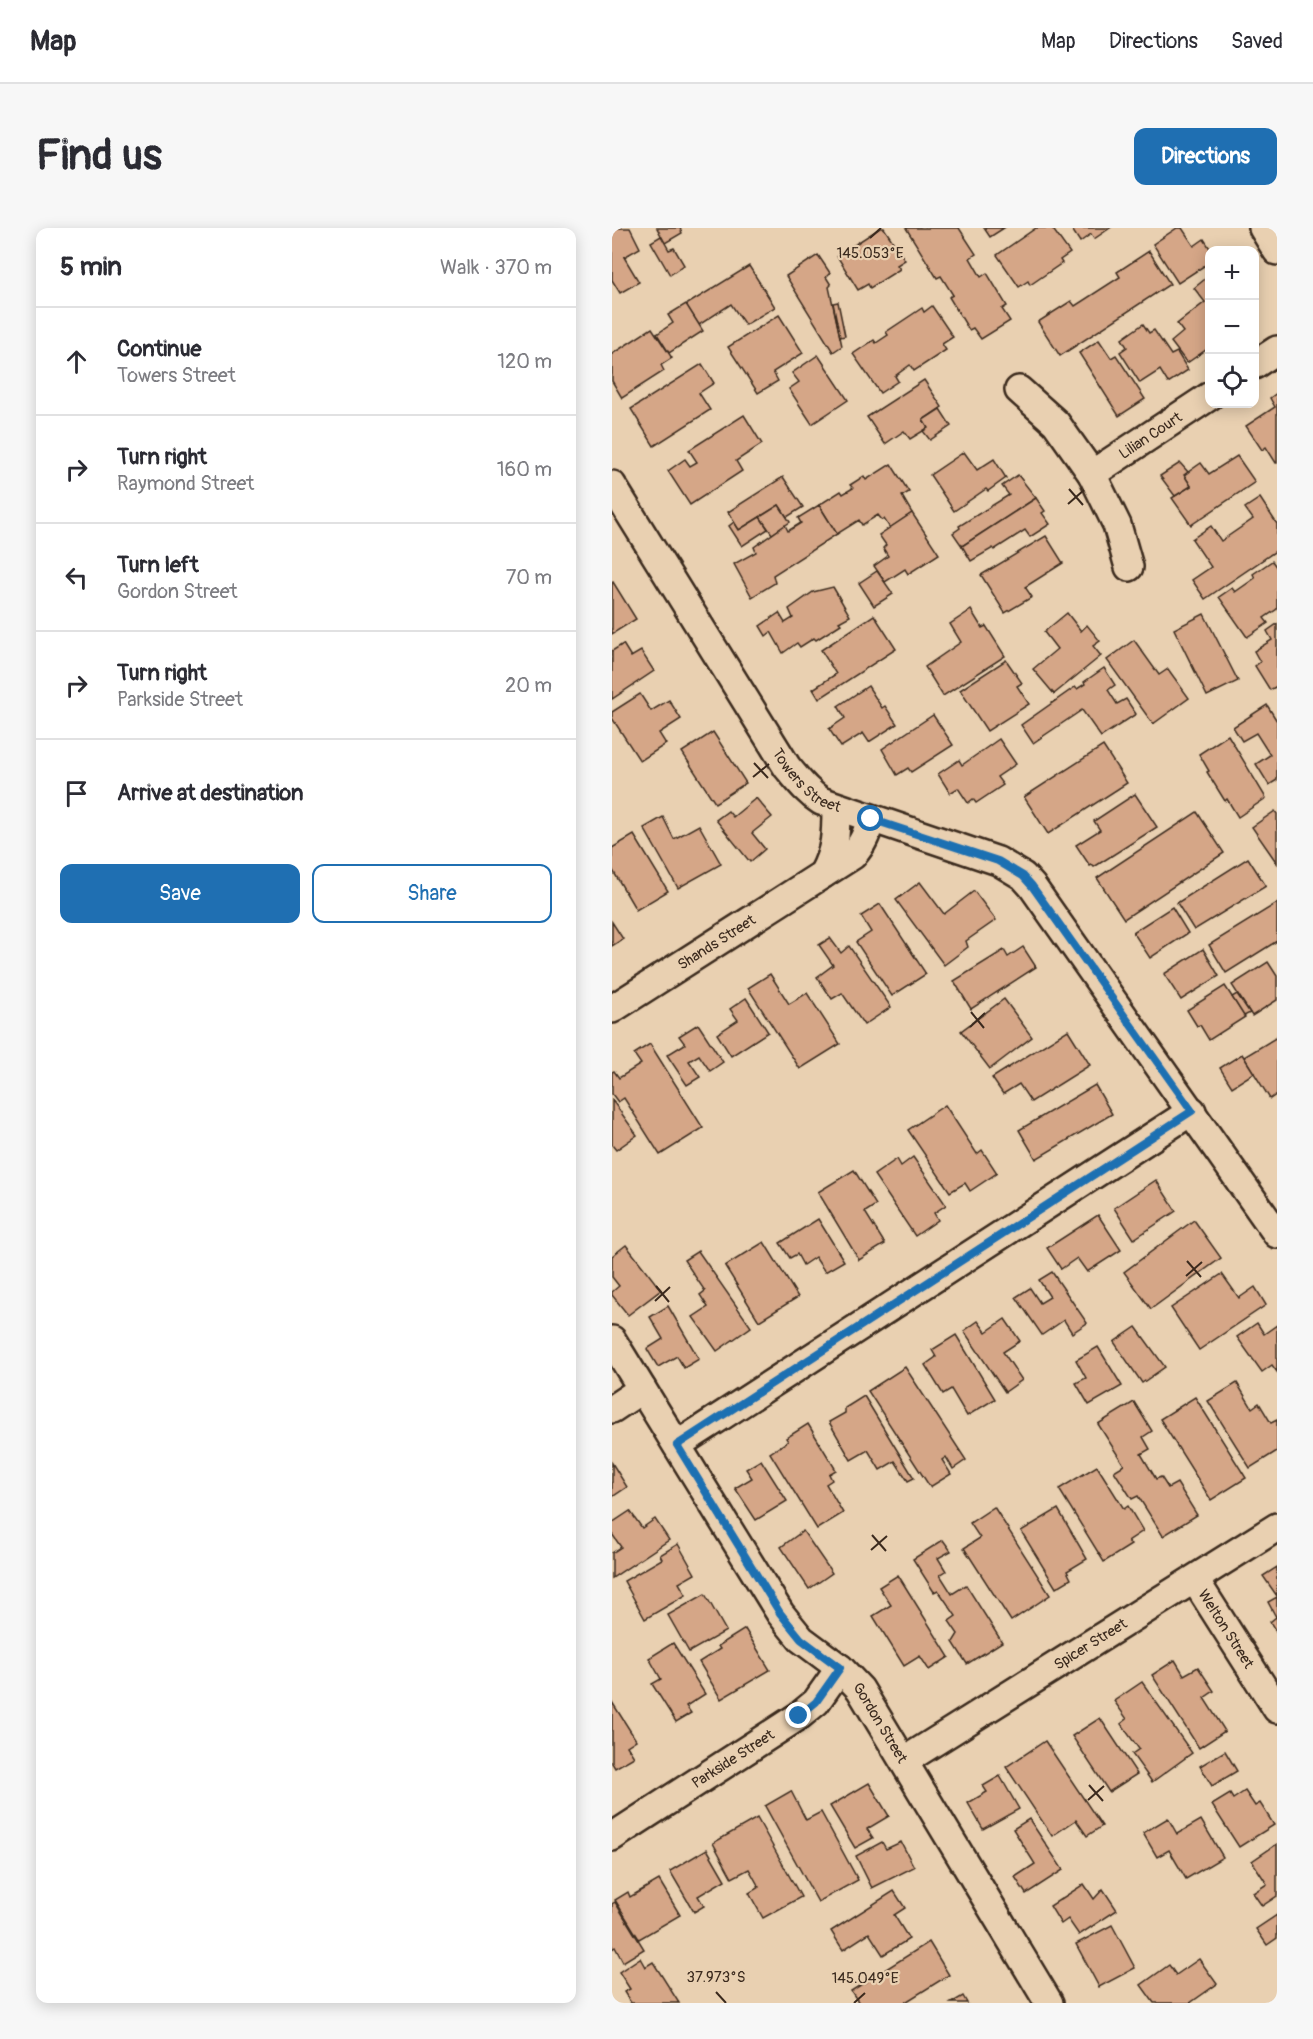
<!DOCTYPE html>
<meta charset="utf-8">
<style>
:root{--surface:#fff;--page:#f7f7f7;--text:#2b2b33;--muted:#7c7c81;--line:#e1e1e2;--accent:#1f6fb2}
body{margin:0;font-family:Pangolin,sans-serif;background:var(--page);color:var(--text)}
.controls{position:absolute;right:18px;top:18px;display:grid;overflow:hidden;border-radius:12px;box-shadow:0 3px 15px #0003}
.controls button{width:54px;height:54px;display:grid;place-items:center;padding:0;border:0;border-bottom:2px solid var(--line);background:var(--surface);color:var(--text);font:30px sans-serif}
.stop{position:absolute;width:18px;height:18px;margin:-14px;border:4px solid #1f6fb2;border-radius:50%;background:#fff}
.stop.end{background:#1f6fb2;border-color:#fff;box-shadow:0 2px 6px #0008}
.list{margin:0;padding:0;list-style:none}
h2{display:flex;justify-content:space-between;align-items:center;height:78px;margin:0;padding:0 24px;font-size:26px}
h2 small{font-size:20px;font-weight:400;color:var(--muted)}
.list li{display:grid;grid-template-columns:39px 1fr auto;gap:18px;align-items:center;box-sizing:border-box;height:108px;padding:0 24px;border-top:2px solid var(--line)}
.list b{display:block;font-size:22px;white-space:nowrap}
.list p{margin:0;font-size:20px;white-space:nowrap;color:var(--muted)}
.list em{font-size:20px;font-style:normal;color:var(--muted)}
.actions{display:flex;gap:12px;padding:18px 24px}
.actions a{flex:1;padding:14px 0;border:2px solid var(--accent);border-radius:12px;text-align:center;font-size:21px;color:var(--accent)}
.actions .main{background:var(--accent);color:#fff}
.icon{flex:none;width:33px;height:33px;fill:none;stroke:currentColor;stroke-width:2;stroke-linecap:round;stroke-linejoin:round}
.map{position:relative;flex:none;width:665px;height:1775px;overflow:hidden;border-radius:12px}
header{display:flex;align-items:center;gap:36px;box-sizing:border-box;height:84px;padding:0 30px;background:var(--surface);border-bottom:2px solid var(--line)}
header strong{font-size:28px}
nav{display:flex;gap:33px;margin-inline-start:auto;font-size:21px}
.intro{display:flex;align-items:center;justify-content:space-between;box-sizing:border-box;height:144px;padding:0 36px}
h1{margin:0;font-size:42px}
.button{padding:15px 27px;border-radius:12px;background:var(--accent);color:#fff;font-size:21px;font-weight:700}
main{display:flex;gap:36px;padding:0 36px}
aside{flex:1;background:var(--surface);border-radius:12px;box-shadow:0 3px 15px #0003}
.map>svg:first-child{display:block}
.building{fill:#d5a687;stroke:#3b2a1e;stroke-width:1.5}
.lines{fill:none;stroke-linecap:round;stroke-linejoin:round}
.minor-casing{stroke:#3b2a1e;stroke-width:32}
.minor{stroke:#e9d0b1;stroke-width:27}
.route{stroke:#1f6fb2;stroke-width:8}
.ticks{fill:none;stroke:#3b2a1e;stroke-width:2}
.labels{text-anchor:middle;stroke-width:4.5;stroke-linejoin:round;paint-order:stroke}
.street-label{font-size:15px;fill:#3b2a1e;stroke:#e9d0b1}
.ticks-label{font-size:15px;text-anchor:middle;fill:#3b2a1e;stroke:#e9d0b1;stroke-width:4.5;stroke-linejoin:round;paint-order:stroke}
</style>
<header>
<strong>Map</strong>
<nav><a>Map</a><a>Directions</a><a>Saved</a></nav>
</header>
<div class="intro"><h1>Find us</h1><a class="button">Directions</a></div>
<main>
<aside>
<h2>5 min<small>Walk · 370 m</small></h2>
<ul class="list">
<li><svg class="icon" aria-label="ahead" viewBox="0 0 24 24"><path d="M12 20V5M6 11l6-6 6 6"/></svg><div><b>Continue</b><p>Towers Street</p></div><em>120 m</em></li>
<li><svg class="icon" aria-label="right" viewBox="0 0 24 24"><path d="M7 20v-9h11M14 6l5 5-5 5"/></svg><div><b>Turn right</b><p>Raymond Street</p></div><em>160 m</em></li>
<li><svg class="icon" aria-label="left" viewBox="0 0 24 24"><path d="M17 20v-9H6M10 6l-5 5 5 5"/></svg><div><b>Turn left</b><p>Gordon Street</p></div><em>70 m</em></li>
<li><svg class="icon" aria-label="right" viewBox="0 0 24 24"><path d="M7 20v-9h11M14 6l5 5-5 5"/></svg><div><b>Turn right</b><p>Parkside Street</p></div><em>20 m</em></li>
<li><svg class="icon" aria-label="arrive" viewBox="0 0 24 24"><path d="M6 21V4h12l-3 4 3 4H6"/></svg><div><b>Arrive at destination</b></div></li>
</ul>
<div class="actions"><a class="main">Save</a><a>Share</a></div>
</aside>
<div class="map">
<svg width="665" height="1775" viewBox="0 0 665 1775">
<rect width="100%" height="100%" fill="#e9d0b1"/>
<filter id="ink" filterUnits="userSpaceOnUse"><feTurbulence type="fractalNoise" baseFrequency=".0167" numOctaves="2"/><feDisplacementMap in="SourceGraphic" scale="12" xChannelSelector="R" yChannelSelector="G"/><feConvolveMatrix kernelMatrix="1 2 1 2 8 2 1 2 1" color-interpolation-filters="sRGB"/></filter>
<g filter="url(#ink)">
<g class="building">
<path d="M0,0H18L28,20L12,29L27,54L8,65L0,52Z"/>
<path d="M45,0H68L70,5L53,15Z"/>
<path d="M268,0H272L293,32L285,37L288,41L258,60L256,56L246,62L225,28Z"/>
<path d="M294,0H347L364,26L358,30L369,49L375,45L395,78L390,81L398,93L369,111L361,100L357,102L337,69L341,67L329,48L325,50Z"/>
<path d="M372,0H392L378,9Z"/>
<path d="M424,0H440L458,25L448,32L450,35L418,57L416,53L407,59L385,27Z"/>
<path d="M459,0H498L482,11L479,6L468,14Z"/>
<path d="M565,0H570L582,18L592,11L599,22H598V34L566,55L541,16Z"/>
<path d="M49,8L57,22L62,20L72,37L58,47L39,14Z"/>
<path d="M537,23L558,56L448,128L426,94L459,73L463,78L508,49L505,44Z"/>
<path d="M206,27L218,45L214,49L219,57L217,59L230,118L221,124L174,48Z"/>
<path d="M137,38L163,79L133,97L119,76L87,97L74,77Z"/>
<path d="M598,47V119L575,135L559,114L571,104L565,96L593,74L582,60Z"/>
<path d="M226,74L233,108L228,109L221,75Z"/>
<path d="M74,76L91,103L57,125L45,106L61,95L56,87Z"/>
<path d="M320,78L341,109L330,116L334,122L302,143L298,137L283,148L286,153L268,165L241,126L262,112L264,115L276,107L274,104L310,80L312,84Z"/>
<path d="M167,87L191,125L161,144L166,153L146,165L116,119Z"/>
<path d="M531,96L537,105L542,102L559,127L565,124L576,142L556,155L548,142L528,155L508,124L515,119L510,111Z"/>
<path d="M40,100L60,130L49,137L52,143L10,170L0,153V126Z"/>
<path d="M487,112L499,130L504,127L533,171L507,188L467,125Z"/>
<path d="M206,127L236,172L200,196L177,161L187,154L180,145Z"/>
<path d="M90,136L102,155L87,165L98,182L42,218L19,181Z"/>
<path d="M312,152L330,179L311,192L316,200L298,211L292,203L273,216L255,189Z"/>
<path d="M665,165V235H664L654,219L650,222L634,198L663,179L658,170Z"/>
<path d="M328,181L339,198L318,212L311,203L316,200L311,192Z"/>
<path d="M132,187L150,216L124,233L130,243L78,277L56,243L73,231L78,238L85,234L77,222Z"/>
<path d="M352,224L365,242L382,231L394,250L376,263L374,261L342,283L318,247Z"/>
<path d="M625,228L643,254L579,297L560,270L579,258L572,247L589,235L597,246Z"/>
<path d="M568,235L576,244L572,247L579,258L563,268L548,248Z"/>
<path d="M279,236L297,264L290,268L300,285L278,300L272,291L270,292L266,287L250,297L247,292L225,306L207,277L229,263L231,266L241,260L238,257L252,248L254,252Z"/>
<path d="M406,247L424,270L350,318L341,305L348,300L347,298L397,267L390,258Z"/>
<path d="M171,249L191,279L175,289L167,277L127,302L116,284Z"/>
<path d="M424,270L433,283L430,285L438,296L418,309L413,302L382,322L381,320L359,333L350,318Z"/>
<path d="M648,270L665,296V322L593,371L580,352L599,339L580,311L599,298L609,313L641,291L633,280Z"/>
<path d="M167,277L178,294L160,306L148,289Z"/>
<path d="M207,277L225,306L161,347L163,355L140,369L122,336L144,324L142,319L173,297L176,303L189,295L186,290Z"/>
<path d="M300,285L327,326L296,346L293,341L273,354L262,338L276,328L271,320L274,317L267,307Z"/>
<path d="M148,289L156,301L130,318L117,298L122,294L127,302Z"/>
<path d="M434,308L451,335L413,359L420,369L393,385L369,347Z"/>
<path d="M660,333L665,340V381L652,390L656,395L635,409L607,369L620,360L623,364L643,350L641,346Z"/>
<path d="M265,343L281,366L262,378L247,355Z"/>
<path d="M1,354L24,391L0,406V355Z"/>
<path d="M221,359L238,388L227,394L229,396L204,412L202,410L188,419L185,415L171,425L159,404L154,408L148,398L167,385L173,395L181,390L177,381L201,364Z"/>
<path d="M359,382L370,400L374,398L393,428L331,468L313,439L349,414L338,396Z"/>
<path d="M455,385L469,403L475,397L488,413L481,418L489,428L442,466L421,441L445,421L432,404Z"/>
<path d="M592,386L626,453L595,468L562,401Z"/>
<path d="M262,387L284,421L207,471L201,461L224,446L209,422Z"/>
<path d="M665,396V458L658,462L643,438L648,434L642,423L660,412L655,403Z"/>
<path d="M522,412L547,447L556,441L577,470L541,496L495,432Z"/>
<path d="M11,416L19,429L29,423L42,443L0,471V423Z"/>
<path d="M394,432L410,455L405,458L417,476L375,503L348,462Z"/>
<path d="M492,440L503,457L496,462L505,476L514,471L524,486L489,509L470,482L421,515L409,497L463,459L465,461L473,456L472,454Z"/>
<path d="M256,458L270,480L273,478L285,496L257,514L251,505L229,519L217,501L233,490L226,478Z"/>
<path d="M28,466L39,483L57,472L69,491L47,505L54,516L28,533L0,490V484Z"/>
<path d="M655,477L665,493V552L657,557L644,536L658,527L644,505L630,513L621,499Z"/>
<path d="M321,487L341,517L299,544L296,540L285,547L270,521Z"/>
<path d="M101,504L134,555L103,575L70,524Z"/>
<path d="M616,507L654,570L626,589L615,571L613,573L595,544L597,543L587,526Z"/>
<path d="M387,511L404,536L385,549L391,557L364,575L361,571L356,575L346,560L338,565L326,546L347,532L350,537Z"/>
<path d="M491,518L515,555L436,606L412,569Z"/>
<path d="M523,566L545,599L482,639L480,637L478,638L464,617L488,602L482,593Z"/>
<path d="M144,570L160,589L140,605L153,621L138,634L104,592L116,583L121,589Z"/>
<path d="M663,583L665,586V635L640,599Z"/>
<path d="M585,584L612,625L512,691L485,650Z"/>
<path d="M51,589L62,611L87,597L109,636L66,660L32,600Z"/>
<path d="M22,607L56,663L24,682L0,641V620Z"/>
<path d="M636,630L654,658L582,702L565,675Z"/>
<path d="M308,654L332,686L362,663L384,692L354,713L356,719L332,737L284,672Z"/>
<path d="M665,675V713L614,745L597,717Z"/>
<path d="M268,676L314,746L280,768L244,714L259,704L249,688Z"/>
<path d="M560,679L576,705L538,730L521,704Z"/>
<path d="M0,694L11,711L0,718Z"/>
<path d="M218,710L229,725L237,718L279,779L252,797L230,765L220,771L205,749L221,737L207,717Z"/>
<path d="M411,719L424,739L359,781L342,753L392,722L396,729Z"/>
<path d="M591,721L607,748L569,772L552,746Z"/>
<path d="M656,734L665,748V772L640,788L620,757Z"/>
<path d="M158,746L177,776L195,765L228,816L188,841L136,760Z"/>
<path d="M613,758L633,789L597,812L588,797L585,798L575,782Z"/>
<path d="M625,766L638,785L632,788L620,769Z"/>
<path d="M134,770L156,804L119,828L105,806L126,792L118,781Z"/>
<path d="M392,771L420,809L378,841L349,803Z"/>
<path d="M86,796L111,834L98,843L87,827L77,833L88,849L75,857L55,827L73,816L67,808Z"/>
<path d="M456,802L478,837L419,874L407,856L391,866L380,850Z"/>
<path d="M665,809V866L658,871L632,829Z"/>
<path d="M38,816L91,900L48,927L12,870L6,874L0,866V844L2,843L7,850L29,836L22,826Z"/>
<path d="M630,826L642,845L620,859L608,840Z"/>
<path d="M483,857L500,886L424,931L407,902Z"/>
<path d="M0,872L25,907L4,922L0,917Z"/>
<path d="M333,877L365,926L370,922L385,945L358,963L353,955L338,964L296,902Z"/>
<path d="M301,929L334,977L322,985L326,992L303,1008L262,947L285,931L289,938Z"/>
<path d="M242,942L264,977L253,984L273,1016L247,1032L206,964Z"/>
<path d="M544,952L564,983L522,1011L502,980Z"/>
<path d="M486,987L509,1022L475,1044L465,1030L449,1041L435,1020Z"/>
<path d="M206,991L232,1033L213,1044L203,1029L191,1037L185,1026L178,1030L168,1015Z"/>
<path d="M582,992L609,1030L539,1081L512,1044Z"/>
<path d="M152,1014L186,1069L147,1093L113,1038Z"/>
<path d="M14,1017L49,1062L16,1087L0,1067V1064L7,1058L0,1049V1028Z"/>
<path d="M86,1023L139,1099L105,1123L81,1089L96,1079L88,1067L93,1063L72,1032Z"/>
<path d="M440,1044L475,1095L460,1105L452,1092L430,1107L404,1069L418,1060L428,1075L438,1069L427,1052Z"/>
<path d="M610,1046L627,1070L643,1059L654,1077L587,1122L559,1080Z"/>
<path d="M56,1078L87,1131L72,1140L65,1128L46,1139L35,1121L51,1111L38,1089Z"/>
<path d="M393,1091L408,1113L391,1124L410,1152L393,1164L352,1103L366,1093L374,1104Z"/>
<path d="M645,1095L652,1106L665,1097V1144L660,1137L650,1144L625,1109Z"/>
<path d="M524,1099L553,1139L530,1155L502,1114Z"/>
<path d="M344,1107L383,1171L355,1188L339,1161L331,1166L313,1137L324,1129L320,1122Z"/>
<path d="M486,1119L510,1158L477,1177L464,1155L474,1150L464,1132Z"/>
<path d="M293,1139L354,1232L341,1241L334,1229L330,1232L339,1246L318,1259L256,1163Z"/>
<path d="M625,1155L640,1180L647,1175L659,1195L665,1192V1223L638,1240L596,1173Z"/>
<path d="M252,1168L302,1250L296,1253L283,1233L268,1242L256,1222L239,1232L217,1194L233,1185V1180Z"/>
<path d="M583,1169L634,1250L599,1272L548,1191Z"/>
<path d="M522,1174L540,1203L531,1209L538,1221L529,1226L544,1251L549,1249L556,1260L565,1255L585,1287L551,1308L526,1268L520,1271L502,1243L512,1237L486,1196Z"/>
<path d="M196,1196L224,1242L217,1246L220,1252L214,1256L231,1285L205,1301L158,1225L176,1213L174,1210Z"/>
<path d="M149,1232L175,1273L144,1292L123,1260L140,1250L134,1241Z"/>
<path d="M0,1235L15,1259L0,1269Z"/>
<path d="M485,1238L512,1281L516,1278L531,1303L516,1313L519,1317L492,1334L447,1261Z"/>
<path d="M382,1279L438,1367L399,1393L352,1320L368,1310L358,1295Z"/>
<path d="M446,1281L475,1331L455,1343L459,1351L444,1360L409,1303Z"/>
<path d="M18,1283L30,1300L43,1291L57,1312L0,1350V1325L9,1319L0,1306V1295Z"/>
<path d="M191,1303L220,1345L197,1361L169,1319Z"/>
<path d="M331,1312L339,1323L326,1330L334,1343L328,1347L340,1366L354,1357L390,1414L355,1436L341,1414L346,1406L337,1393L344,1388L326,1362L322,1364L301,1331Z"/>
<path d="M66,1316L83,1346L67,1355L74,1367L33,1391L12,1353L50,1331L48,1327Z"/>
<path d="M665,1339V1368L651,1348Z"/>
<path d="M286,1347L337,1429L317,1442L308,1428L292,1438L261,1388L279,1377L267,1359Z"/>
<path d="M93,1366L114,1403L77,1424L56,1387Z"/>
<path d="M665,1369V1405L658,1394L664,1389L656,1374Z"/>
<path d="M133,1401L158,1442L109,1471L87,1434L108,1421L106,1418Z"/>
<path d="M61,1415L93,1466L74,1478L79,1485L64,1494L40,1456L49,1451L37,1430Z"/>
<path d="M563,1432L572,1447L586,1439L602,1463L592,1470L613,1503L587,1520L540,1447Z"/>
<path d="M530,1454L580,1525L540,1554L520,1526L527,1521L509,1496L515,1491L502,1473Z"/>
<path d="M0,1474L24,1512L15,1518L22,1529L3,1540L0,1535Z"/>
<path d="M488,1490L525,1546L497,1564L460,1508Z"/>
<path d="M433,1513L490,1598L475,1608L464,1592L440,1608L394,1539Z"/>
<path d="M613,1523L625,1543L600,1558L588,1538Z"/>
<path d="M388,1548L407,1581L371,1601L356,1575L375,1564L371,1558Z"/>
<path d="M257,1555L277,1588L255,1601L261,1610L243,1620L218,1578Z"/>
<path d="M179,1563L194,1592L209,1584L246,1652L206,1674L153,1578Z"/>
<path d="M633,1563L643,1578L648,1575L662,1597L627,1619L600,1577L618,1566L621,1571Z"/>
<path d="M145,1590L189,1669L151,1690L137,1665L147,1659L137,1641L120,1650L101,1615Z"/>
<path d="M556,1590L565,1606L589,1592L611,1629L574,1651L557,1622L545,1629L531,1605Z"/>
<path d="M417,1591L451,1642L414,1666L403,1649L423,1636L401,1601Z"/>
<path d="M270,1614L274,1621L289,1614L302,1639L260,1660L244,1628Z"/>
<path d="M665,1616V1668L650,1678L641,1665L655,1656L640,1633Z"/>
<path d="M95,1621L113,1652L86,1668L92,1678L82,1684L58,1643Z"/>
<path d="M47,1652L68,1687L27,1711L3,1672L16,1664L18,1669Z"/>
<path d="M472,1656L482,1671L491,1661L505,1682L467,1707L456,1691L449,1696L438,1678Z"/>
<path d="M282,1663L293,1680L282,1687L297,1711L271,1727L257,1705L231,1722L219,1703Z"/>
<path d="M3,1674L32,1721L11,1734L3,1719L0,1721V1676Z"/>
<path d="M665,1687V1710L655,1717L644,1701Z"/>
<path d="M500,1697L523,1740L487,1759L464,1716Z"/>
<path d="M317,1714L337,1747L292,1775H247L239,1763Z"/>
<path d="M28,1730L33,1739L41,1734L67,1775H19L12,1764L18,1761L7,1744Z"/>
<path d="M587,1731L605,1756L578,1775H542L529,1757L557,1737L564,1747Z"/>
<path d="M351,1768L355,1775H339Z"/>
</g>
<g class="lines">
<g class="minor-casing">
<g id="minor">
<path d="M651,0L665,23"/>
<path d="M642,137L665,122"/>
<path d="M407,162L444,195L480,246L505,297L517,339"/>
<path id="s1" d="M480,246L598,168"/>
<path id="s2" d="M0,257L175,539C186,552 195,564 209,573L386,633L411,648L420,658L665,1006"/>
<path d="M211,646C224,621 224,606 224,579"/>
<path id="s3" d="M0,781L241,627C251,616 255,605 259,591"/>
<path id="s4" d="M0,1112L168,1385L189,1411L228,1440L248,1461L437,1775"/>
<path d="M0,1181L30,1161"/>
<path d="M65,1217L580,883"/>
<path id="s5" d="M583,1352L665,1481"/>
<path id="s6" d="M292,1533L665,1299"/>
<path id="s7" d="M0,1609L187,1488L204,1474L228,1440"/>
</g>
</g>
<use href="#minor" class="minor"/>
</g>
</g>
<g class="lines" filter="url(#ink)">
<path class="route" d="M187,1488L204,1474L228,1440L189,1411L168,1385L65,1217L580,883L420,658L411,648L386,633L259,591"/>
</g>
<path class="ticks" d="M258,10L269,0M457,261L471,277M456,276L472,262M142,535L156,550M141,549L157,536M359,784L372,800M358,799L373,785M575,1033L589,1049M574,1048L590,1034M44,1058L57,1074M43,1073L58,1059M260,1307L274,1323M259,1322L275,1308M477,1557L491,1573M476,1572L492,1558M104,1764L114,1775M242,1775L253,1765"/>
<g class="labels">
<g class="street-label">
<text dy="5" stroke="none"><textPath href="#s1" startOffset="70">Lilian Court</textPath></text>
<text dy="5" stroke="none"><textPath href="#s2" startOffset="356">Towers Street</textPath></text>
<text dy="5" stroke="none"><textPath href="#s3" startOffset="124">Shands Street</textPath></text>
<text dy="5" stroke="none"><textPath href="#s5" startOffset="58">Welton Street</textPath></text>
<text dy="5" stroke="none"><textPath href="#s6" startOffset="220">Spicer Street</textPath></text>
<text dy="5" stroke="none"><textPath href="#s4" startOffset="471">Gordon Street</textPath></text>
<text dy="5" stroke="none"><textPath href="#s7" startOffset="144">Parkside Street</textPath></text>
</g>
</g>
<g class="ticks-label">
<text x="258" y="30">145.053°E</text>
<text x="104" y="1754">37.973°S</text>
<text x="253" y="1755">145.049°E</text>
</g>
</svg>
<div class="controls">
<button>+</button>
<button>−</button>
<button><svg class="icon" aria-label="locate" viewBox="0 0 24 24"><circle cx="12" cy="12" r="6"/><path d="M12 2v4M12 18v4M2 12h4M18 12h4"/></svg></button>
</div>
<div class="stop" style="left:259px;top:591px"></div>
<div class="stop end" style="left:187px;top:1488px"></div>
</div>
</main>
